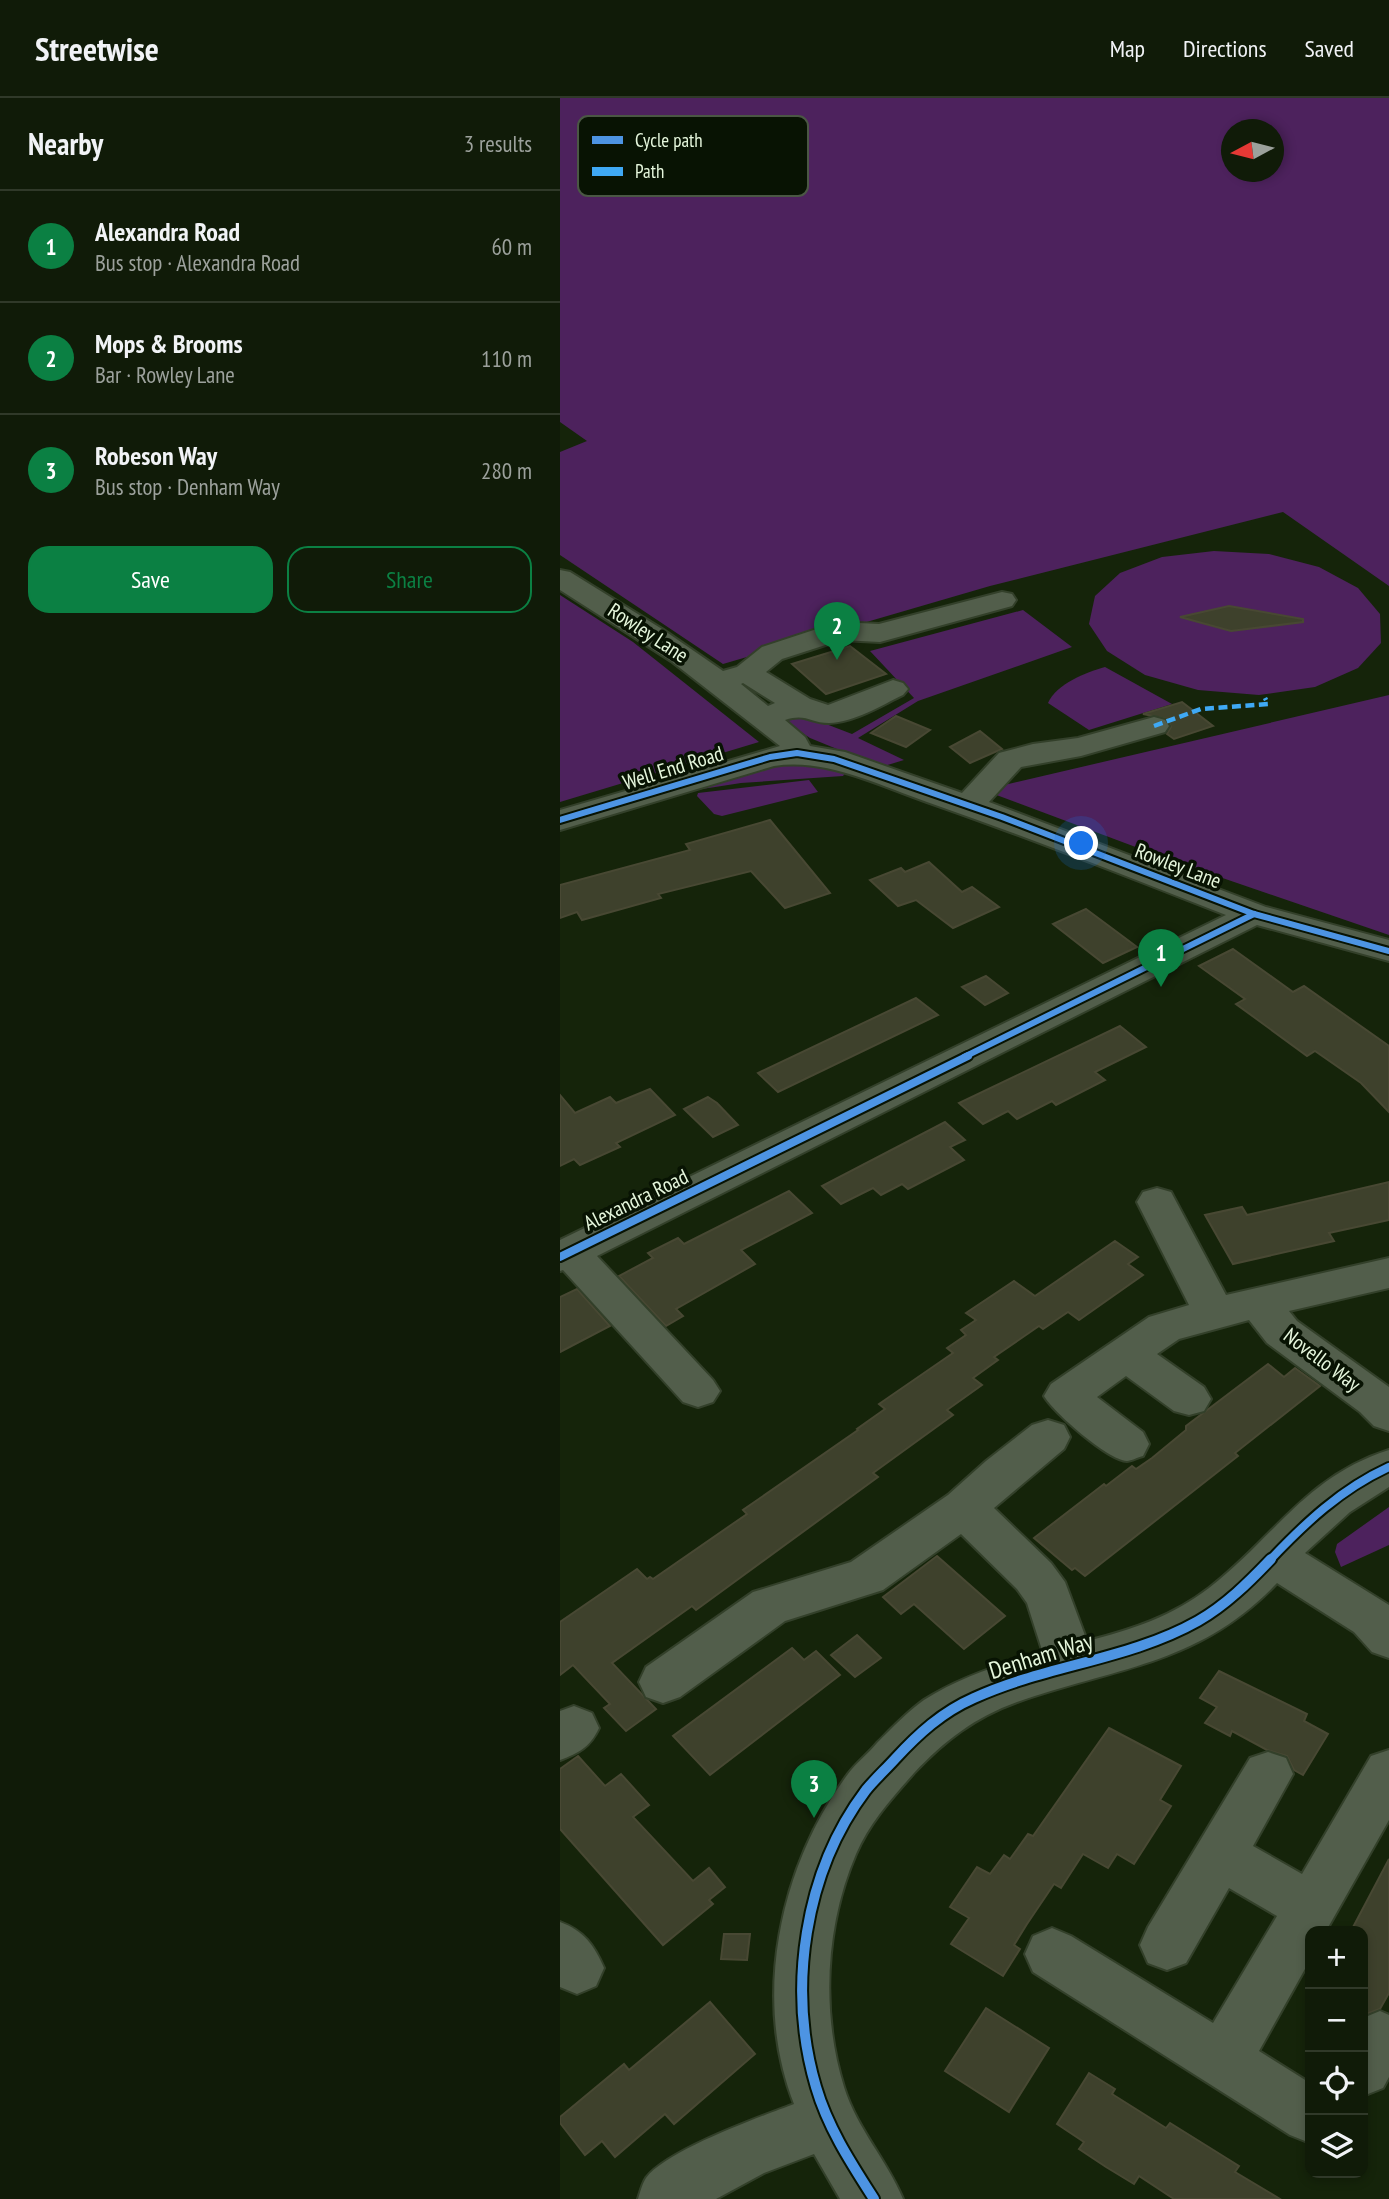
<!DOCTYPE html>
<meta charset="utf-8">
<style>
:root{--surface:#101b08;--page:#1e2816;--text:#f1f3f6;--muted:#9ca19c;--line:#303929;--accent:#0b8043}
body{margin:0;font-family:"PT Sans Narrow",sans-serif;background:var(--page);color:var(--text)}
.controls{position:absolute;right:21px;bottom:21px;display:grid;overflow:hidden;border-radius:14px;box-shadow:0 4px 10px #0003}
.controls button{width:63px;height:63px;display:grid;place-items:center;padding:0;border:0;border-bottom:2px solid var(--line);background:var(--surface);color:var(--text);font:35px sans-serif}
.compass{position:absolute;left:661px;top:21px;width:63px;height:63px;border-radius:50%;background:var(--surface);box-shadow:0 4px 10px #0003;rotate:263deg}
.you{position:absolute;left:522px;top:746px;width:24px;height:24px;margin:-18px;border:5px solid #fff;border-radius:50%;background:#1a73e8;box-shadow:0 0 0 10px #1a73e833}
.badge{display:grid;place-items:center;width:46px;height:46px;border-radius:50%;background:var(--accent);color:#fff;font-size:23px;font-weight:700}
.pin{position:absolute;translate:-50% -58px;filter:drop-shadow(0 2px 4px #0008)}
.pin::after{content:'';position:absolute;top:37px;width:24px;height:21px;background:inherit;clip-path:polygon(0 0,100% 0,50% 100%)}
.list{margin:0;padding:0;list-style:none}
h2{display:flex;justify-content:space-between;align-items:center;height:91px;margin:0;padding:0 28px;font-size:30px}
h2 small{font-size:23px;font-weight:400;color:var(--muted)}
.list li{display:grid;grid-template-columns:46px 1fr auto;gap:21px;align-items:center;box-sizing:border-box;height:112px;padding:0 28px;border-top:2px solid var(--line)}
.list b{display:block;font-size:26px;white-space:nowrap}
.list p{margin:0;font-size:23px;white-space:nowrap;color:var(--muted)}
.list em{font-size:23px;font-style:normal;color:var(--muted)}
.actions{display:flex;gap:14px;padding:21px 28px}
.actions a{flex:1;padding:16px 0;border:2px solid var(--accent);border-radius:21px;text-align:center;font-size:24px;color:var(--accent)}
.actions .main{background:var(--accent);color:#fff}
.icon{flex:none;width:38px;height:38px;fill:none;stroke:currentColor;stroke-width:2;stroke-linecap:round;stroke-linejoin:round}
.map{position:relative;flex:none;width:829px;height:2101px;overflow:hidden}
header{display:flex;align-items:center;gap:42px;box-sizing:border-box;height:98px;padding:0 35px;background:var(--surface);border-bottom:2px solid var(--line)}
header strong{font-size:33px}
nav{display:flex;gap:38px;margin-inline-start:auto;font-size:24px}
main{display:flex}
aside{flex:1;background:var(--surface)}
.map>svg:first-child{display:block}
.green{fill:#4d225d;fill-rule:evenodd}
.building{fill:#3e412c;stroke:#484833;stroke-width:2}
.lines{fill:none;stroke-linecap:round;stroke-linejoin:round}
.minor-casing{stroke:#33402a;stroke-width:4}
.minor{fill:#525e4b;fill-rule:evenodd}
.quiet{stroke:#3fa9f5;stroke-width:4.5;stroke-dasharray:9 4.5;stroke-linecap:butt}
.cycleway-far2-casing{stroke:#081303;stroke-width:10}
.cycleway-far1-casing{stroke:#081303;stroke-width:12}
.cycleway-casing{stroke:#081303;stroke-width:14}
.cycleway-far2{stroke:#4d94e3;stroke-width:6}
.cycleway-far1{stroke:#4d94e3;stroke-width:8}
.cycleway{stroke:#4d94e3;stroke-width:10}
.labels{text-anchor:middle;stroke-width:7;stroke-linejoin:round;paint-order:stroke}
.street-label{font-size:21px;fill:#e5f6dc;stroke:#081303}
.near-street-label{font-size:24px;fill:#e5f6dc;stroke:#081303}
.key{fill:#081303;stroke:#4a5744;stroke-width:2}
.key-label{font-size:19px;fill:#e5f6dc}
</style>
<header>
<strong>Streetwise</strong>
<nav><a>Map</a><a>Directions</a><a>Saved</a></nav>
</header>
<main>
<aside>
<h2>Nearby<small>3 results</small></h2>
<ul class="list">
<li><span class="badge">1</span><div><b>Alexandra Road</b><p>Bus stop · Alexandra Road</p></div><em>60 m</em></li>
<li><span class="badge">2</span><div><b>Mops &amp; Brooms</b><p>Bar · Rowley Lane</p></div><em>110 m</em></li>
<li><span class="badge">3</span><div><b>Robeson Way</b><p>Bus stop · Denham Way</p></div><em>280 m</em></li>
</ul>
<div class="actions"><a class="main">Save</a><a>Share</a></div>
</aside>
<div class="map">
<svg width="829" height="2101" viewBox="0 0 829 2101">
<rect width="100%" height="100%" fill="#15240a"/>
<g class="green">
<path d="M0,0H829V488L723,414L430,488L163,566L0,457V354L27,343L0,324ZM671,32H713V74H671Z"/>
<path d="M654,453L709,456L759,469L798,490L820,516L821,545L798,570L755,589L699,597L638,592L585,577L547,553L529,526L535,498L560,475L602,459Z"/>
<path d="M0,497L73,544L199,644L0,704Z"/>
<path d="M463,512L512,549L358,603L298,640L344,662L321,669L250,640L227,625L226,619L240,616L292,636L354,600L310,553Z"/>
<path d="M545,569L612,606L529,632L488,605C496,586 527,574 545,569Z"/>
<path d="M829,597V837L613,763L423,692Z"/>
<path d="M242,663L286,674L283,678L181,685L136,692L137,689L199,670Z"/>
<path d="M249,682L258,694L162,718L154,716L137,698L138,695Z"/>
<path d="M829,1409V1447L781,1469L775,1454L777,1446Z"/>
</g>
<g class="building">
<path d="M669,508L743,521V524L671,533L620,519Z"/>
<path d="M290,548L326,576L266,596L232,566Z"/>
<path d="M622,604L653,628L614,641L607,636L611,629L607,621L583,616Z"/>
<path d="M336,618L370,632L346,649L311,635Z"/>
<path d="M420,633L442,651L410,665L390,649Z"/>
<path d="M210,722L270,795L225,810L191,773L98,796L101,800L22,822L17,814L0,820V787L130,752L126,746Z"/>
<path d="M369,764L402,794L412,789L439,809L393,830L356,802L338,808L310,782L341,770L345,774Z"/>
<path d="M526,811L561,837L577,849L543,865L493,826Z"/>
<path d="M673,851L733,894L744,888L829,948V1014L801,985L755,953L747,958L676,906L685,901L639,868Z"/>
<path d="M426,878L448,895L425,907L402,889Z"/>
<path d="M356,900L378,917L218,994L198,975Z"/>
<path d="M560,928L586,949L535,974L545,982L496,1007L492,1003L457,1021L448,1013L423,1026L399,1005Z"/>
<path d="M90,991L115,1017L56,1045L60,1049L20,1067L14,1061L0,1068V997L15,1015L50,999L56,1005Z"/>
<path d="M148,999L157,1005L178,1027L153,1039L124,1011Z"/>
<path d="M385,1024L405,1042L390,1049L404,1062L348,1091L342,1086L321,1097L313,1090L281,1106L262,1088Z"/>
<path d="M829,1084V1122L769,1135L774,1143L673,1166L645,1117L682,1109L687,1117Z"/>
<path d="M229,1093L252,1115L181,1152L195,1166L116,1211L123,1218L106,1228L59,1178L93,1160L88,1155L118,1140L124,1146Z"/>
<path d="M555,1143L578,1159L568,1166L583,1177L519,1222L508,1214L483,1231L479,1228L434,1259L438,1262L413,1280L422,1287L387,1312L393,1317L313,1375L318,1379L136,1512L132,1508L52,1565L96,1611L66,1633L44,1610L50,1606L13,1567L0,1577V1524L77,1471L87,1481L90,1479L93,1481L187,1416L183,1412L298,1332L297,1331L325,1311L319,1306L393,1255L387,1250L406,1237L401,1232L416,1222L406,1215L454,1183L475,1198Z"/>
<path d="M17,1191L50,1228L0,1254V1199Z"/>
<path d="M708,1266L724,1279L735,1270L760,1288L675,1355L678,1358L525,1478L515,1470L512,1472L474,1440L544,1386L546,1388L572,1368L576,1371L592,1360L626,1332V1328Z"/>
<path d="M377,1458L445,1518L404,1551L354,1506L341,1516L323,1499Z"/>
<path d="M297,1537L321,1560L295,1579L271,1557Z"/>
<path d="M232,1550L244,1562L256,1553L280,1577L150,1677L113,1638Z"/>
<path d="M659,1573L747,1616L744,1623L768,1636L743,1677L734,1672L727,1658L707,1652L672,1633L670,1638L645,1625L657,1609L640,1600Z"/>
<path d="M549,1630L621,1668L600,1702L611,1708L574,1766L557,1756L548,1770L523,1756L501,1790L494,1786L467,1826L454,1847L460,1851L443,1878L391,1846L409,1820L390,1809L417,1769L430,1776L444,1757L450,1761L468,1736L473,1738Z"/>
<path d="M18,1658L45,1688L61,1676L89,1707L73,1719L133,1783L149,1770L165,1789L149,1802L153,1806L103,1847L0,1731V1671Z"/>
<path d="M829,1761V1895L820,1911L803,1917V1833H791Z"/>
<path d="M164,1836H190L187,1862L161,1861Z"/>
<path d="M150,1904L195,1956L114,2026L105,2016L55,2059L42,2043L25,2057L0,2025V2019L64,1966L69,1972Z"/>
<path d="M426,1910L489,1950L449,2014L385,1973Z"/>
<path d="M529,1975L555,1991L552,1996L606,2030L610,2025L679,2068L675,2074L720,2101H614L579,2078L574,2086L546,2069L519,2051L524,2044L497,2026Z"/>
</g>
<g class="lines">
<g class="minor-casing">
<g id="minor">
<path d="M0,472L10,474L102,531L163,573L177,569L202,549L269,527L279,524L319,526L442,494L452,496L456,502L452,508L320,544L281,542L222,561L206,574L250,601L268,607L333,582L343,585L348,591L343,597C320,608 295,624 269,625C250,625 246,615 225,622L245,639L250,648L285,654L402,695L439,655L473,646L518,640L594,619L605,622L609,628L605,634L521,658L461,669L429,704L706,809L829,842V863L697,827L37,1158L153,1282L160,1293L153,1304L138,1309L123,1304L3,1172L0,1173V1142L666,817C566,778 468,739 367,704C318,687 266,660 214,668L0,732V712L220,648L111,563L0,492ZM183,585L215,605L208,608L181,586Z"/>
<path d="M597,1090L611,1094L666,1197L829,1160V1190L729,1213L737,1223L829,1289V1333L814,1328L800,1314L707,1245L689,1222L619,1241L597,1256L644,1289L651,1301L644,1313L629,1317L614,1313L566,1278L537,1299L583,1334L589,1346L583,1358C578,1359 571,1363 567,1363C548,1362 493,1314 484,1298L491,1286L589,1219L629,1207L577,1104L583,1094Z"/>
<path d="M488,1322L504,1327L510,1339L504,1351L434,1410L491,1465L505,1484L527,1543C571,1532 613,1518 649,1490C713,1441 746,1378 829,1352V1389L790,1414L745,1455L829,1507V1560L812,1554L794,1534L717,1485C639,1567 556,1569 457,1604C415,1619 384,1643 354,1675C332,1700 309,1725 296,1756C265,1828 261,1915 284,1989C297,2031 327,2062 343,2101H280L254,2056L204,2075L156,2101H78C80,2095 82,2086 86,2080C107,2052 200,2019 234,2006C192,1899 220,1767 288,1676C296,1665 308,1656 317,1645C332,1630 347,1614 364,1602C400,1579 443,1565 483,1555L467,1505L457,1491L401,1436L323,1492L225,1523L120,1599L103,1605L86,1599L79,1584L86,1569L193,1494L291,1464L388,1397L426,1363L472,1327Z"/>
<path d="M14,1608L32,1615L39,1630C30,1649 19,1655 0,1662V1613Z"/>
<path d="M829,1652V1722L766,1833H750V1862L699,1953L750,1985V2045L730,2037L473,1874L465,1856L473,1838L492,1830L511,1838L653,1925L717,1818L669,1790L626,1865L607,1872L588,1865L580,1847L588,1829L690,1660L708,1654L726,1660L733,1676L693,1748L742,1776L811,1658Z"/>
<path d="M0,1824C24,1833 34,1847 44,1870L36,1888L17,1896L0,1889Z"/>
<path d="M820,1913L829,1917V1979L823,1990L803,1998V1920Z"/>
</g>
</g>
<use href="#minor" class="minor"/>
<path class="quiet" d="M594,628L641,611L708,606L705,600"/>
<g class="cycleway-far2-casing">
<g id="cycleway-far2">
<path d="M0,722L210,659L237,655L274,661L442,719L694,816L829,853"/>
<path d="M404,959L694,816"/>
</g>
</g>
<g class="cycleway-far1-casing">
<g id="cycleway-far1">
<path d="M0,1159L408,958"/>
<path d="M709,1463C745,1425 781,1391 829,1369"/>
</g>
</g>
<g class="cycleway-casing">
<path id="cycleway" d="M314,2101C291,2065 268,2030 256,1989C227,1891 244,1774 306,1692C315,1681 326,1671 335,1661C358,1636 382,1614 414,1600C486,1567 569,1562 638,1523C666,1507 689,1484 711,1461"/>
</g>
<use href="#cycleway-far2" class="cycleway-far2"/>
<use href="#cycleway-far1" class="cycleway-far1"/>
<use href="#cycleway" class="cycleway"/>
</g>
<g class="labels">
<g class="street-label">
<text transform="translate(88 535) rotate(33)" y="7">Rowley Lane</text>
<text transform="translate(113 670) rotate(-17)" y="7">Well End Road</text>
<text transform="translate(618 768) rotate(21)" y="7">Rowley Lane</text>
<text transform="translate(76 1102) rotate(-26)" y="7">Alexandra Road</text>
<text transform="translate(762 1262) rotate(37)" y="7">Novello Way</text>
</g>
<g class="near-street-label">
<text transform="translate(481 1558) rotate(-17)" y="8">Denham Way</text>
</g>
</g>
<rect x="18" y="18" width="230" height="80" rx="10" class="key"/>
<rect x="32" y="38" width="31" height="8" fill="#4d94e3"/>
<rect x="32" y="69" width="31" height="9" fill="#3fa9f5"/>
<g class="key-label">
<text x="75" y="49">Cycle path</text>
<text x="75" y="80">Path</text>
</g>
</svg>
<div class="controls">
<button>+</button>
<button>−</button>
<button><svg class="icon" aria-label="locate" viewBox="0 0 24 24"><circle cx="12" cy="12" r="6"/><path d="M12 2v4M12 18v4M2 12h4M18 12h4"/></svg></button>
<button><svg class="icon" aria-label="layers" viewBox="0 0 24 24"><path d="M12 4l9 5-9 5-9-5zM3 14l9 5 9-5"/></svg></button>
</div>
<svg class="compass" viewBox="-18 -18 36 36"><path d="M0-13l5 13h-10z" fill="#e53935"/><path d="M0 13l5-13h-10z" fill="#9ca19c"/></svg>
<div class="you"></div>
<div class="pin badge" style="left:601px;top:889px">1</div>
<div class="pin badge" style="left:277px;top:562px">2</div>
<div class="pin badge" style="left:254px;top:1720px">3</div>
</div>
</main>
